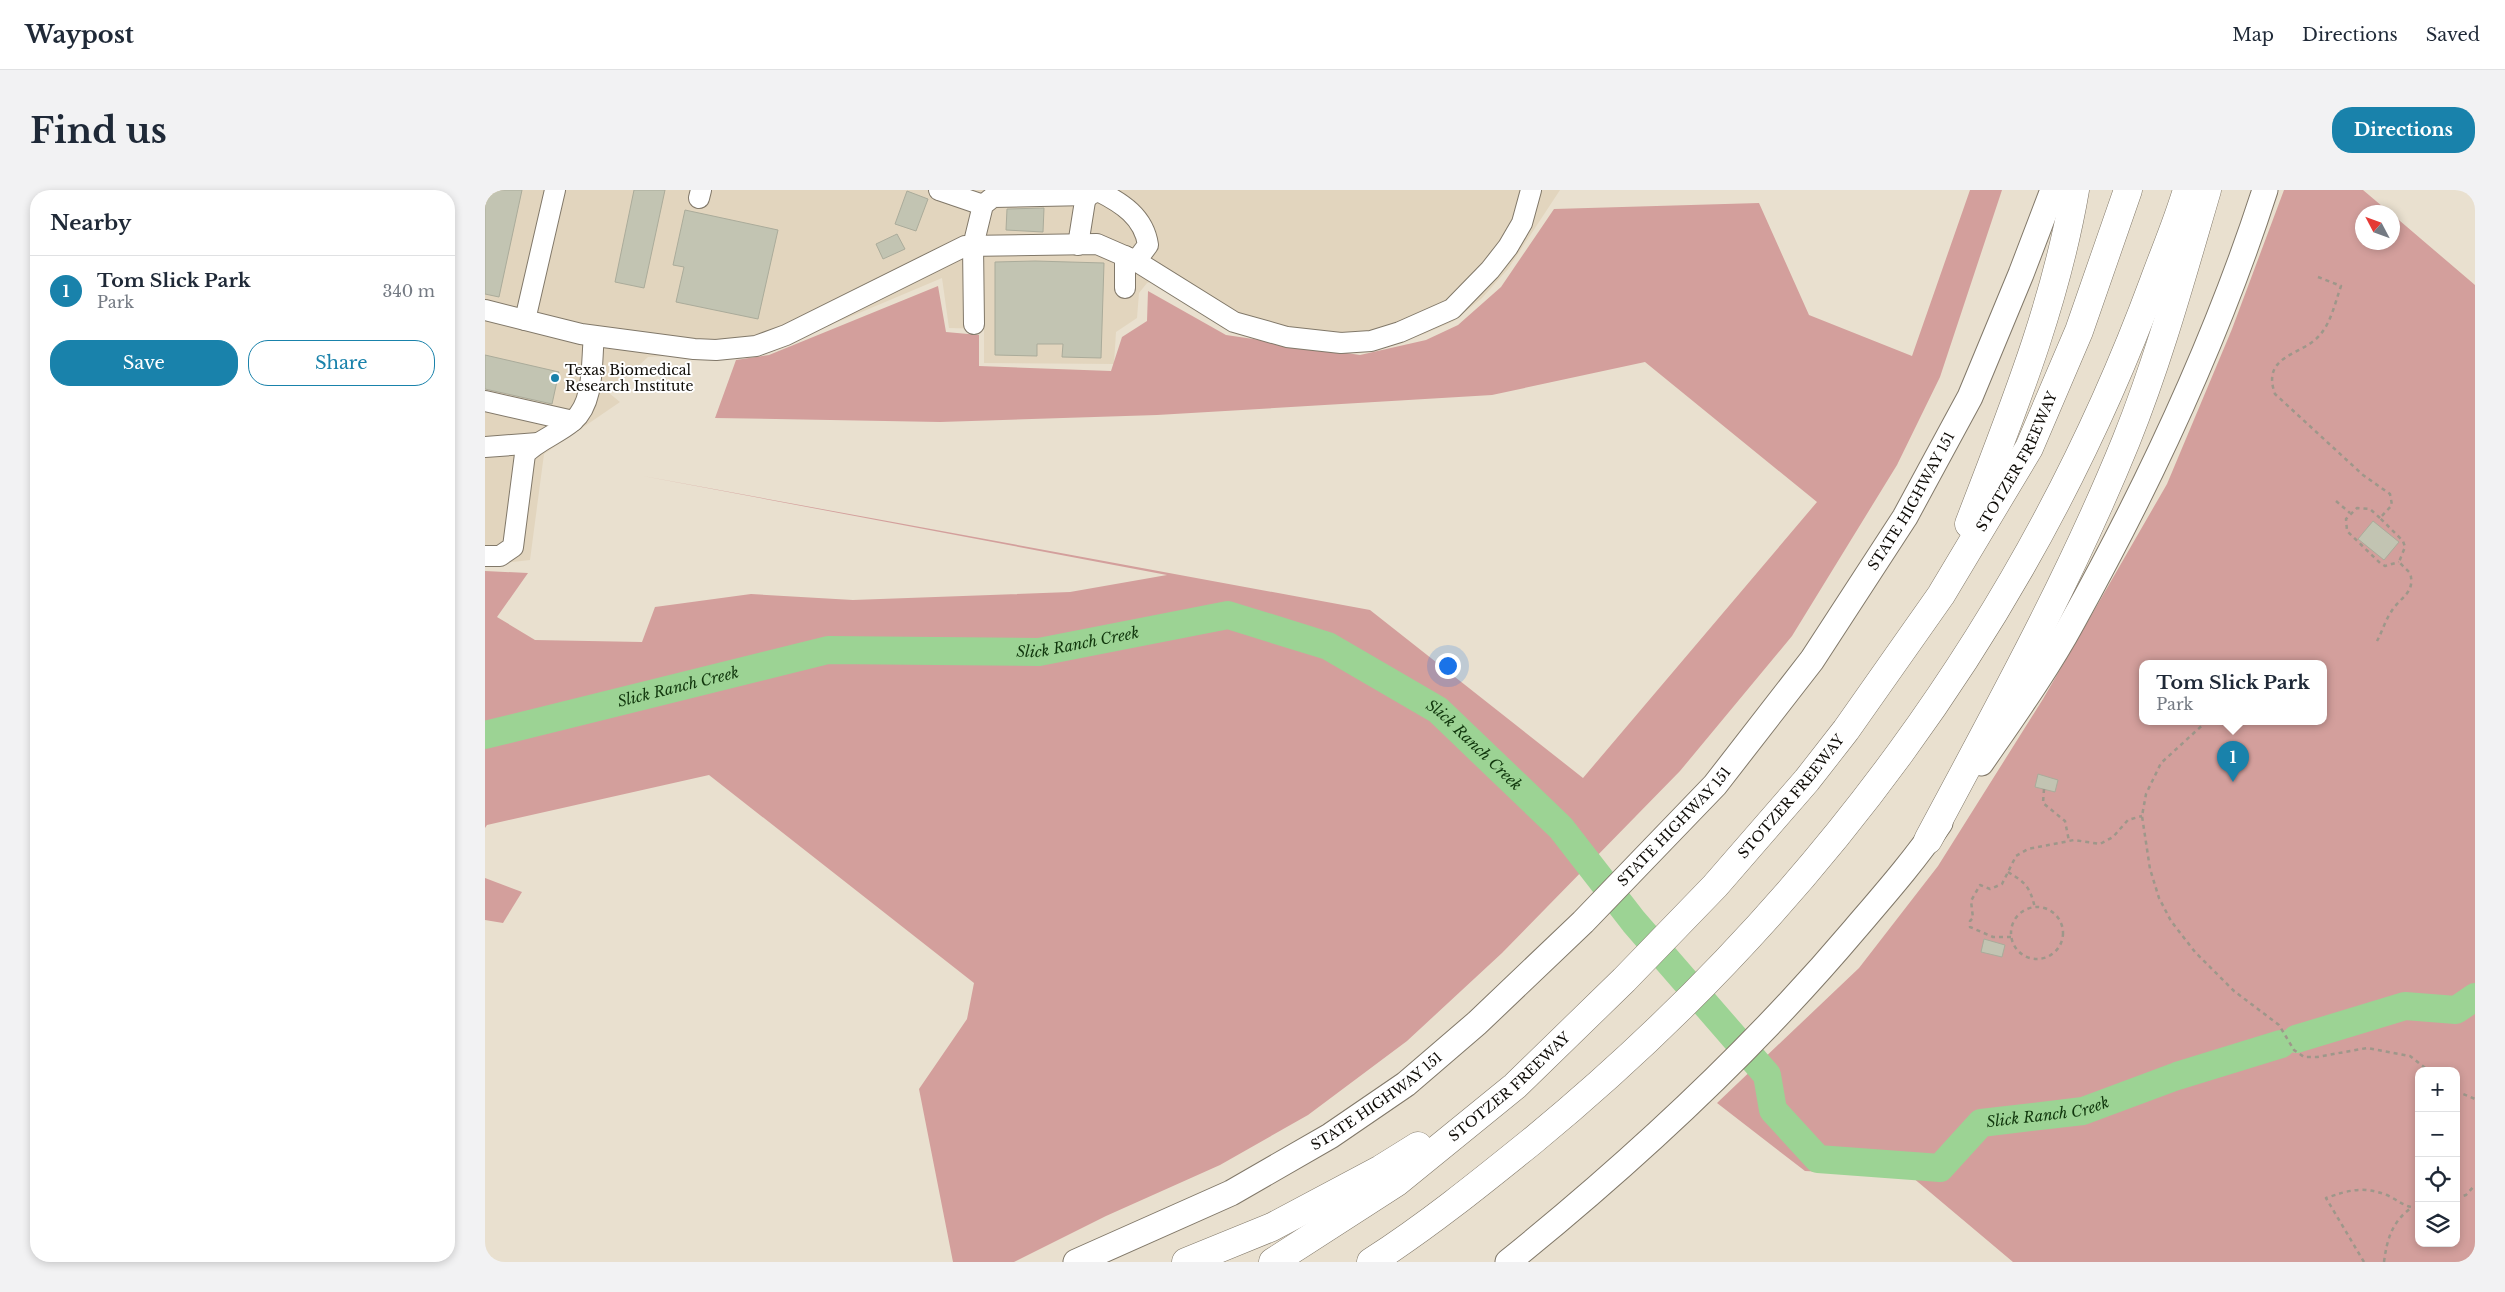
<!DOCTYPE html>
<meta charset="utf-8">
<style>
:root{--surface:#fff;--page:#f2f2f3;--text:#1f2937;--muted:#747a83;--line:#e0e1e3;--accent:#1982ab}
body{margin:0;font-family:"Libre Baskerville",serif;background:var(--page);color:var(--text)}
.controls{position:absolute;right:15px;bottom:15px;display:grid;overflow:hidden;border-radius:10px;box-shadow:0 2px 8px #0003}
.controls button{width:45px;height:45px;display:grid;place-items:center;padding:0;border:0;border-bottom:1px solid var(--line);background:var(--surface);color:var(--text);font:25px sans-serif}
.compass{position:absolute;left:1870px;top:15px;width:45px;height:45px;border-radius:50%;background:var(--surface);box-shadow:0 2px 8px #0003;rotate:311deg}
.you{position:absolute;left:962px;top:475px;width:18px;height:18px;margin:-12px;border:4px solid #fff;border-radius:50%;background:#1a73e8;box-shadow:0 0 0 8px #1a73e833}
.badge{display:grid;place-items:center;width:32px;height:32px;border-radius:50%;background:var(--accent);color:#fff;font-size:16px;font-weight:700}
.pin{position:absolute;translate:-50% -41px;filter:drop-shadow(0 1px 2px #0008)}
.pin::after{content:'';position:absolute;top:26px;width:18px;height:15px;background:inherit;clip-path:polygon(0 0,100% 0,50% 100%)}
.popup{position:absolute;left:1654px;top:470px;width:188px;height:65px;box-sizing:border-box;display:grid;place-content:center;border-radius:10px;background:var(--surface);filter:drop-shadow(0 1px 4px #0005);font-size:16px;white-space:nowrap;color:var(--muted)}
.popup b{font-size:19px;color:var(--text)}
.popup::after{content:'';position:absolute;left:50%;top:100%;margin-left:-10px;border:10px solid transparent;border-top-color:var(--surface)}
.list{margin:0;padding:0;list-style:none}
h2{display:flex;justify-content:space-between;align-items:center;height:65px;margin:0;padding:0 20px;font-size:21px}
h2 small{font-size:16px;font-weight:400;color:var(--muted)}
.list li{display:grid;grid-template-columns:32px 1fr auto;gap:15px;align-items:center;box-sizing:border-box;height:70px;padding:0 20px;border-top:1px solid var(--line)}
.list b{display:block;font-size:19px;white-space:nowrap}
.list p{margin:0;font-size:16px;white-space:nowrap;color:var(--muted)}
.list em{font-size:16px;font-style:normal;color:var(--muted)}
.actions{display:flex;gap:10px;padding:15px 20px}
.actions a{flex:1;padding:11px 0;border:1px solid var(--accent);border-radius:20px;text-align:center;font-size:18px;color:var(--accent)}
.actions .main{background:var(--accent);color:#fff}
.icon{flex:none;width:28px;height:28px;fill:none;stroke:currentColor;stroke-width:2;stroke-linecap:round;stroke-linejoin:round}
.map{position:relative;flex:none;width:1990px;height:1072px;overflow:hidden;border-radius:20px}
header{display:flex;align-items:center;gap:30px;box-sizing:border-box;height:70px;padding:0 25px;background:var(--surface);border-bottom:1px solid var(--line)}
header strong{font-size:24px}
nav{display:flex;gap:28px;margin-inline-start:auto;font-size:18px}
.intro{display:flex;align-items:center;justify-content:space-between;box-sizing:border-box;height:120px;padding:0 30px}
h1{margin:0;font-size:35px}
.button{padding:12px 22px;border-radius:20px;background:var(--accent);color:#fff;font-size:18px;font-weight:700}
main{display:flex;gap:30px;padding:0 30px}
aside{flex:1;background:var(--surface);border-radius:20px;box-shadow:0 2px 8px #0003}
.map>svg:first-child{display:block}
.built{fill:#e2d5be}
.green{fill:#d39f9c;fill-rule:evenodd}
.lines{fill:none;stroke-linecap:round;stroke-linejoin:round}
.river{stroke:#9cd394;stroke-width:28}
.building{fill:#c2c4b2;stroke:#aaab9a}
.minor-casing{stroke:#817869;stroke-width:22}
.major-casing{stroke:#817869;stroke-width:27}
.highway-casing{stroke:#817869;stroke-width:29}
.path{stroke:#9e978a;stroke-width:2.5;stroke-dasharray:4 4;stroke-linecap:butt}
.minor{stroke:#fff;stroke-width:20}
.major{stroke:#fff;stroke-width:25}
.highway{stroke:#fff;stroke-width:28}
.poi-dot{fill:#1982ab;stroke:#fff;stroke-width:2}
.labels{text-anchor:middle;stroke-width:4;stroke-linejoin:round;paint-order:stroke}
.poi-label{font-size:14px;fill:#0e0b06;stroke:#fff;text-anchor:start}
.street-label{font-size:14px;fill:#0e0b06;stroke:#fff}
.water-label{font-size:15px;font-style:italic;fill:#11370d;stroke:#fff}
</style>
<header>
<strong>Waypost</strong>
<nav><a>Map</a><a>Directions</a><a>Saved</a></nav>
</header>
<div class="intro"><h1>Find us</h1><a class="button">Directions</a></div>
<main>
<aside>
<h2>Nearby<small></small></h2>
<ul class="list">
<li><span class="badge">1</span><div><b>Tom Slick Park</b><p>Park</p></div><em>340 m</em></li>
</ul>
<div class="actions"><a class="main">Save</a><a>Share</a></div>
</aside>
<div class="map">
<svg width="1990" height="1072" viewBox="0 0 1990 1072">
<rect width="100%" height="100%" fill="#e9e0cf"/>
<path class="built" d="M0,0H1075L1023,79L997,108L969,131L939,144L879,159L776,148L676,89L662,93L654,103L652,128L631,142L629,174L499,173V139L464,138L457,88L284,161L163,167L124,203L135,212L59,264L45,370L0,375Z"/>
<g class="green">
<path d="M1485,0H1517L1455,187L1412,275L1307,446L1195,581L1017,763L922,851L823,925L735,975L621,1026L529,1072H468L434,899L482,829L489,793L224,585L2,635L0,638V381L43,383L12,427L50,450L157,452L170,417L266,404L368,410L585,402L682,385L158,286L885,420L1098,588L1332,312L1160,172L1007,205L672,225L455,232L230,228L251,170L284,165L453,96L461,142L494,145V176L626,181L637,147L662,131L663,101L741,145L875,165L941,150L973,135L1016,97L1069,19L1274,13L1324,125L1427,166Z"/>
<path d="M1799,0H1878L1904,22H1878V52H1908V25L1990,95V1072H1528L1427,987L1320,981L1232,913L1374,778L1453,676L1558,509L1682,294L1747,139ZM1658,473H1838V531H1658ZM1934,881H1971V1053H1934Z"/>
<path d="M0,688L37,702L18,733L0,730Z"/>
</g>
<g class="lines">
<g class="river">
<path id="s1" d="M0,545L343,460L554,462L743,425L843,456L953,520L1076,638L1149,732L1282,885L1288,920L1333,969L1455,978L1496,933L1598,921L1692,886L1796,854"/>
<path d="M1811,849L1920,816L1971,820L1990,807"/>
</g>
</g>
<g class="building">
<path d="M0,0H37L14,107L0,104Z"/>
<path d="M149,0H180L159,98L130,92Z"/>
<path d="M422,1L443,9L431,41L410,34Z"/>
<path d="M559,18L558,42L521,40L522,19Z"/>
<path d="M200,20L293,40L273,129L191,112L199,77L188,75Z"/>
<path d="M412,44L420,59L398,69L391,54Z"/>
<path d="M550,71L619,73L616,168L577,167L578,154H552V166L510,165V72Z"/>
<path d="M0,165L74,182L67,214L0,199Z"/>
<path d="M1888,331L1914,352L1899,370L1873,349Z"/>
<path d="M1553,584L1573,590L1570,602L1550,597Z"/>
<path d="M1499,749L1520,755L1517,767L1496,762Z"/>
</g>
<g class="lines">
<g class="minor-casing">
<g id="minor">
<path d="M454,0L498,15"/>
<path d="M214,8L216,0"/>
<path d="M593,55L600,11L604,5L613,1C637,13 659,27 663,55L651,71"/>
<path d="M640,98V66"/>
<path d="M0,120L96,144L209,159L231,160L271,156L301,145L480,56L612,54L651,71L749,132L802,147L856,153L886,151L915,142L967,119L1005,80L1023,57L1037,33L1046,0"/>
<path d="M40,130L70,0"/>
<path d="M489,134L488,56L498,15L508,7L604,5L605,0"/>
<path d="M0,211L88,231"/>
<path d="M0,257L53,253"/>
<path d="M0,366H15L28,357L40,264C53,250 73,244 88,231C110,212 106,173 109,146"/>
</g>
</g>
<g class="major-casing">
<g id="major">
<path d="M1496,573C1527,528 1562,479 1588,431C1664,294 1732,149 1780,0"/>
<path id="s2" d="M591,1072L746,1003L845,946L921,894L992,833L1098,732L1230,595L1327,470L1420,327L1485,207L1536,84L1568,0"/>
<path d="M1023,1072C1148,971 1266,862 1370,739C1399,705 1429,671 1455,633"/>
</g>
</g>
<g class="highway-casing">
<g id="highway">
<path d="M1484,334C1526,224 1570,117 1590,0"/>
<path d="M1443,650C1513,519 1585,389 1641,251C1674,169 1697,85 1722,0"/>
<path d="M701,1072L787,1037L896,979L933,956"/>
<path id="s3" d="M788,1072L912,992L1030,896L1139,790L1230,696L1322,590L1361,540L1456,405L1544,258L1594,141L1643,0"/>
<path d="M886,1072C942,1036 994,994 1046,952C1325,723 1544,430 1669,91C1680,61 1693,31 1702,0"/>
</g>
</g>
<g class="path">
<path d="M1833,87L1856,96C1850,113 1846,133 1834,146C1816,166 1776,165 1790,204L1878,285L1905,304L1907,315L1895,328L1918,351L1920,357L1914,372L1925,383C1931,403 1915,407 1906,422C1900,431 1897,442 1892,451"/>
<path d="M1851,311L1865,323"/>
<path d="M1895,328L1885,319L1872,318L1861,329L1862,341L1895,373L1900,376L1914,372"/>
<path d="M1722,531L1676,573L1661,604L1657,626L1665,679L1674,708L1686,731L1710,762L1749,801L1794,835L1809,860L1819,867H1832L1882,858L1925,866L1944,881"/>
<path d="M1559,599L1558,613L1580,631L1584,651"/>
<path d="M1523,682C1541,693 1545,697 1550,718"/>
<circle cx="1552" cy="743" r="26"/>
<path d="M1526,747H1508L1485,737V731L1488,728L1486,711L1495,695L1505,699L1517,694L1531,666L1543,659L1589,650L1615,654L1628,647L1643,630L1657,626"/>
<path d="M1971,901L1990,909"/>
<path d="M1971,1008L1981,1005L1990,995"/>
<path d="M1879,1072L1841,1008C1864,1000 1878,996 1902,1005C1913,1010 1921,1019 1934,1017"/>
<path d="M1899,1072C1902,1049 1907,1032 1926,1018"/>
</g>
<use href="#minor" class="minor"/>
<use href="#major" class="major"/>
<use href="#highway" class="highway"/>
</g>
<circle class="poi-dot" cx="70" cy="188" r="5"/>
<g class="labels">
<g class="poi-label">
<text x="80" y="185">Texas Biomedical<tspan x="80" dy="16">Research Institute</tspan></text>
</g>
<g class="street-label">
<text dy="5" stroke="none"><textPath href="#s3" startOffset="1105">STOTZER FREEWAY</textPath></text>
<text dy="5" stroke="none"><textPath href="#s2" startOffset="1152">STATE HIGHWAY 151</textPath></text>
<text dy="5" stroke="none"><textPath href="#s3" startOffset="700">STOTZER FREEWAY</textPath></text>
<text dy="5" stroke="none"><textPath href="#s2" startOffset="748">STATE HIGHWAY 151</textPath></text>
<text dy="5" stroke="none"><textPath href="#s3" startOffset="295">STOTZER FREEWAY</textPath></text>
<text dy="5" stroke="none"><textPath href="#s2" startOffset="342">STATE HIGHWAY 151</textPath></text>
</g>
<g class="water-label">
<text dy="5" stroke="none"><textPath href="#s1" startOffset="604">Slick Ranch Creek</textPath></text>
<text dy="5" stroke="none"><textPath href="#s1" startOffset="199">Slick Ranch Creek</textPath></text>
<text dy="5" stroke="none"><textPath href="#s1" startOffset="1039">Slick Ranch Creek</textPath></text>
<text dy="5" stroke="none"><textPath href="#s1" startOffset="1834">Slick Ranch Creek</textPath></text>
</g>
</g>
</svg>
<div class="controls">
<button>+</button>
<button>−</button>
<button><svg class="icon" aria-label="locate" viewBox="0 0 24 24"><circle cx="12" cy="12" r="6"/><path d="M12 2v4M12 18v4M2 12h4M18 12h4"/></svg></button>
<button><svg class="icon" aria-label="layers" viewBox="0 0 24 24"><path d="M12 4l9 5-9 5-9-5zM3 14l9 5 9-5"/></svg></button>
</div>
<svg class="compass" viewBox="-18 -18 36 36"><path d="M0-13l5 13h-10z" fill="#e53935"/><path d="M0 13l5-13h-10z" fill="#747a83"/></svg>
<div class="you"></div>
<div class="pin badge" style="left:1748px;top:592px">1</div>
<div class="popup"><b>Tom Slick Park</b>Park</div>
</div>
</main>
